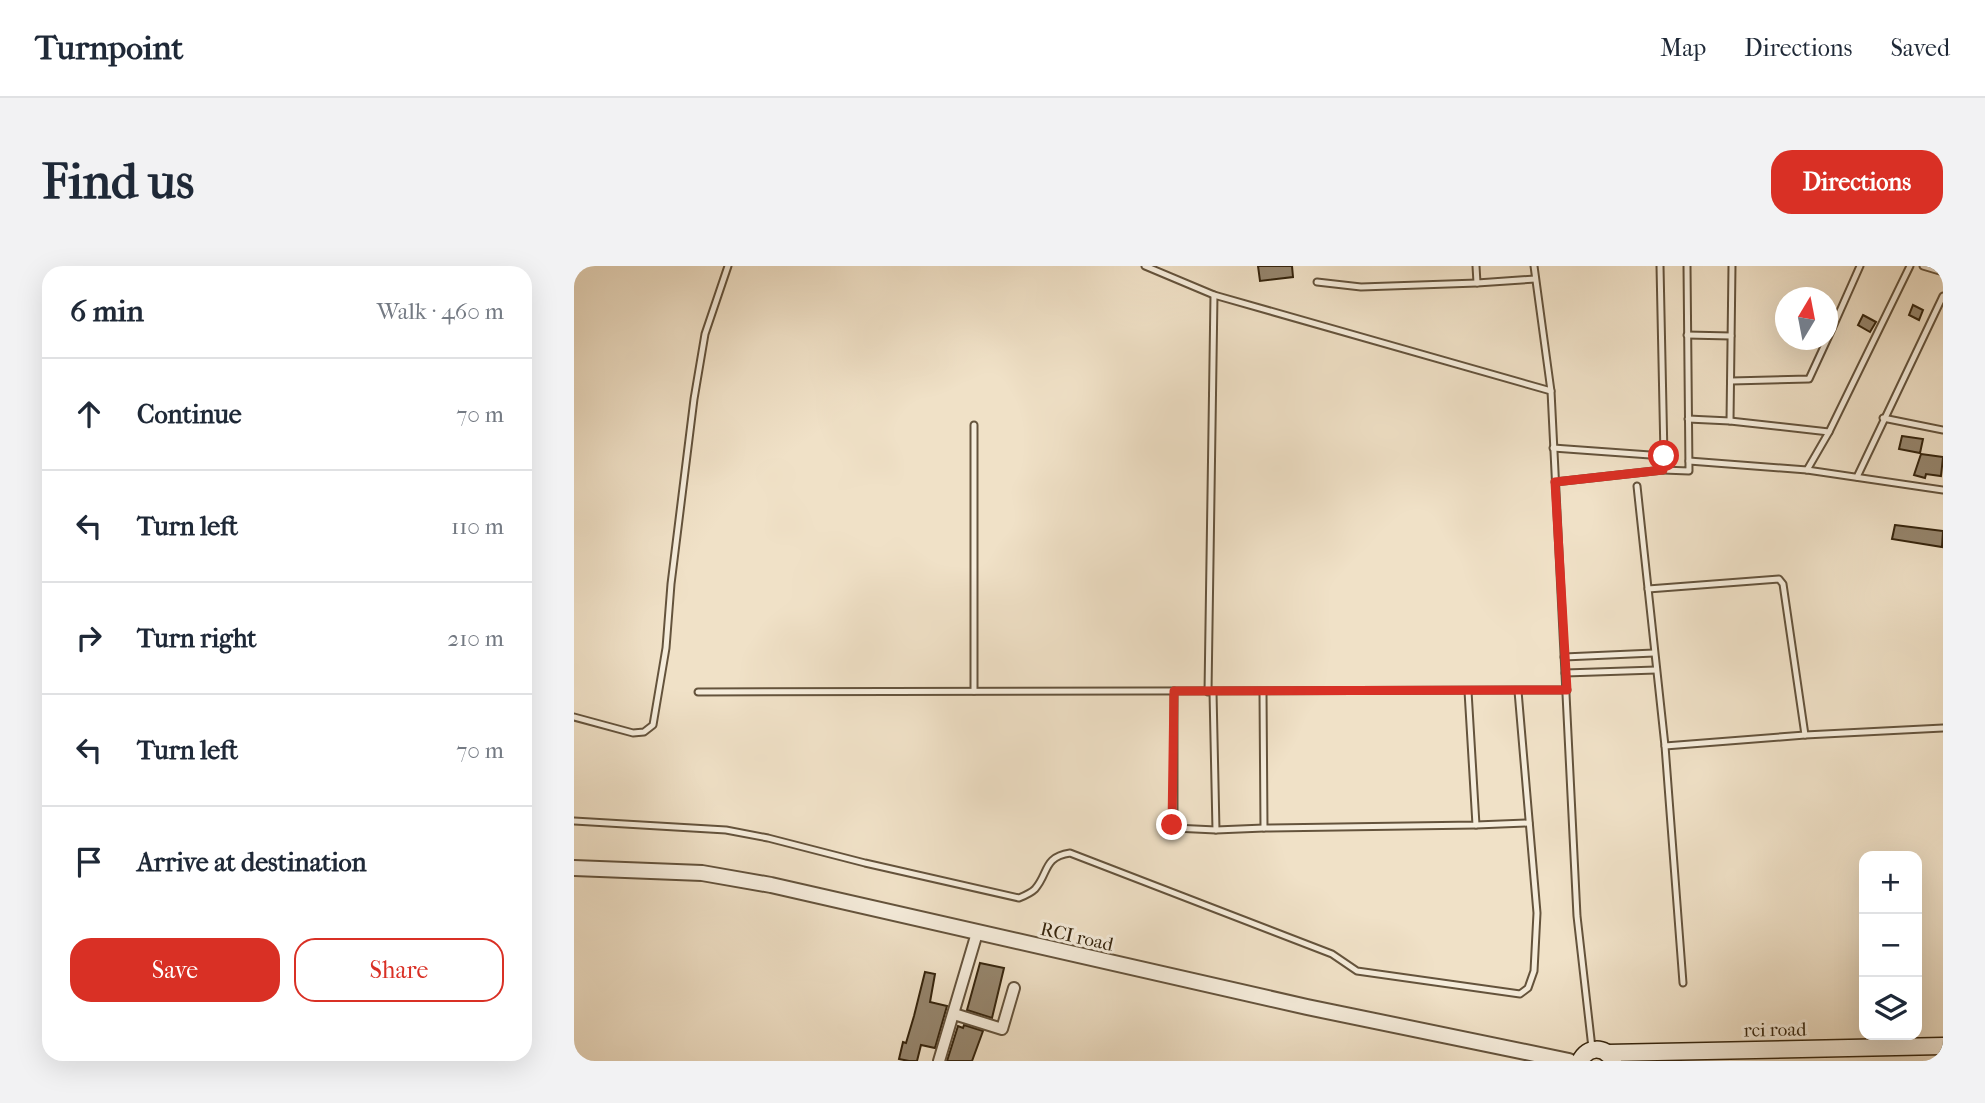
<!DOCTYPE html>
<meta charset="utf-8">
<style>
:root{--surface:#fff;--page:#f2f2f3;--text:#1f2937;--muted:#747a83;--line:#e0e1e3;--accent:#d93025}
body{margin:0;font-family:"IM FELL French Canon",serif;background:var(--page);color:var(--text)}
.controls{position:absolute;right:21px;bottom:21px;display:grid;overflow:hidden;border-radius:14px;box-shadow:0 7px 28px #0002}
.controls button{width:63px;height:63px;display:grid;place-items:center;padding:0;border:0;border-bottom:2px solid var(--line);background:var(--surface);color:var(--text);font:35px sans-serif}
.compass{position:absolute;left:1201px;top:21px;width:63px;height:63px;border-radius:50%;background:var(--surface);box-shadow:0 7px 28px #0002;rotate:10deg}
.stop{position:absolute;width:21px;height:21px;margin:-16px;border:5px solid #d93025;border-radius:50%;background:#fff}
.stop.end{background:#d93025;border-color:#fff;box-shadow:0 2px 7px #0008}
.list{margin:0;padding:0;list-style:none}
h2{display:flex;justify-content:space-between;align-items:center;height:91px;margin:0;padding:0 28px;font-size:30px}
h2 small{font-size:23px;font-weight:400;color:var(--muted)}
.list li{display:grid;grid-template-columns:46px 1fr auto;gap:21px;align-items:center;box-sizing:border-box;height:112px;padding:0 28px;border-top:2px solid var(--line)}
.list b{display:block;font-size:26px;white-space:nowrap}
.list em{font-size:23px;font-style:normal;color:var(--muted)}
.actions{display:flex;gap:14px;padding:21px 28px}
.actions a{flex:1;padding:16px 0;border:2px solid var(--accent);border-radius:21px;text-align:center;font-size:24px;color:var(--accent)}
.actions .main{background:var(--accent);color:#fff}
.icon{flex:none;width:38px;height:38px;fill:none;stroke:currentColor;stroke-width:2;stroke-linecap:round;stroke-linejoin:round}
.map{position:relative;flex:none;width:1369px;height:795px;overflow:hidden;border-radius:21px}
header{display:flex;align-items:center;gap:42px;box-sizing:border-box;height:98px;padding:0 35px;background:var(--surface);border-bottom:2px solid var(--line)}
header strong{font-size:33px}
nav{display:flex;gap:38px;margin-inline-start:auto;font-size:24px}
.intro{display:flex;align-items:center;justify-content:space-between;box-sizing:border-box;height:168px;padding:0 42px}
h1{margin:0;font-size:49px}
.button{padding:18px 32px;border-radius:21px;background:var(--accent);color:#fff;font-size:24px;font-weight:700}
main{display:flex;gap:42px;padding:0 42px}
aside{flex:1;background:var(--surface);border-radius:21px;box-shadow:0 7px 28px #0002}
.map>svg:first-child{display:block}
.building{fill:#96866e;stroke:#35240d;stroke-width:2}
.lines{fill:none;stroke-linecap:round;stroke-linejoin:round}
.service-casing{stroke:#64533c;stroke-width:9}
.minor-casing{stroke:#64533c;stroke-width:14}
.tertiary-casing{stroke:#64533c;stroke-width:18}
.secondary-casing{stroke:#35240d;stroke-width:19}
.service{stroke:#f5ecdb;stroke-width:5}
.minor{stroke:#f5ecdb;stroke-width:10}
.tertiary{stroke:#f5ecdb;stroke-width:14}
.secondary{stroke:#f5ecdb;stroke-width:16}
.route{stroke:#d93025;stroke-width:9}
.labels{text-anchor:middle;stroke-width:6;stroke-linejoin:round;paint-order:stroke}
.street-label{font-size:19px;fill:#35240d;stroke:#f5ecdb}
</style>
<header>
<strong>Turnpoint</strong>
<nav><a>Map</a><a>Directions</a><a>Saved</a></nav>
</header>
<div class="intro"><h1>Find us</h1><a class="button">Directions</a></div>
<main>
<aside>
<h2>6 min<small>Walk · 460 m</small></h2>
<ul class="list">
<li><svg class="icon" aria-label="ahead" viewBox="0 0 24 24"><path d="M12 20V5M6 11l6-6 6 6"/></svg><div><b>Continue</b></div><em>70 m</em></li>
<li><svg class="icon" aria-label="left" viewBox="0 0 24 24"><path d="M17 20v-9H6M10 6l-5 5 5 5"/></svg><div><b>Turn left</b></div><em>110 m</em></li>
<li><svg class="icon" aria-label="right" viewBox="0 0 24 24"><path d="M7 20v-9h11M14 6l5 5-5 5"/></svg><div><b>Turn right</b></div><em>210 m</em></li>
<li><svg class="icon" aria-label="left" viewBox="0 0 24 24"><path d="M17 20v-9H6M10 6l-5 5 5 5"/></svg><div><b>Turn left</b></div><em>70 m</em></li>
<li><svg class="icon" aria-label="arrive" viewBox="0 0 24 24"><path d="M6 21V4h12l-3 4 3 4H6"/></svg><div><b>Arrive at destination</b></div></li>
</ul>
<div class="actions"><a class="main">Save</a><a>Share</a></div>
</aside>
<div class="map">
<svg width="1369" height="795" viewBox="0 0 1369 795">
<rect width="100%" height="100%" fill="#f0e1c7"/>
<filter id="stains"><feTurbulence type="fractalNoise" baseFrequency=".00286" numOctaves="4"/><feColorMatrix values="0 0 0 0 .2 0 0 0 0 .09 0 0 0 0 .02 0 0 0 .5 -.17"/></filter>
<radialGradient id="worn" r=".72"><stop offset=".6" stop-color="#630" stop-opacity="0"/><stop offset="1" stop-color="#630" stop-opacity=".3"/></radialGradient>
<g class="building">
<path d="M684,0H718L719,11L686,15Z"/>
<path d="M1339,39L1349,44L1345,54L1335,49Z"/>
<path d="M1289,49L1302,56L1296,66L1284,59Z"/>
<path d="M1328,170L1349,173L1346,187L1325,183Z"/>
<path d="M1347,188L1369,191L1367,210L1352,208L1351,212L1340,209Z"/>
<path d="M1321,259L1369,265L1368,281L1318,273Z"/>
<path d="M406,697L430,702L418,752L393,744Z"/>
<path d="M351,706L361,708L356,736L373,740L361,782L347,779L343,795H335L325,793L329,776L332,777L340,750Z"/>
<path d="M390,759L409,765L398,795H373L384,760L389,762Z"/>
</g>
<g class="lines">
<g class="service-casing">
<g id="service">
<path d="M571,0L640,29L977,125"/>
<path d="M902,0L903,17L961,13"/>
<path d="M960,0L977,125L1003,650L1018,782"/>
<path d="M1349,0L1369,6"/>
<path d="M743,16L787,21L903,17"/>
<path d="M1113,69L1157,70"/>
<path d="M1254,72L1286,0"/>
<path d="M1157,115L1235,113L1253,74"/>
<path d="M1309,152L1369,164"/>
<path d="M1114,153L1156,155L1255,166"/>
<path d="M1156,155L1158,0"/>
<path d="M400,159V425"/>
<path d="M979,182L1090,190L1086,0"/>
<path d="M1090,190L1089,204L1115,205L1113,0"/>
<path d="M1115,195L1233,204L1369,224"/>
<path d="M1233,204L1255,166L1336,0"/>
<path d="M1283,211L1369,30"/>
<path d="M981,216L1089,204"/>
<path d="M1063,220L1091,480L1231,469L1369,462"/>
<path d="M1074,323L1205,313L1209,318L1231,469"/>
<path d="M990,391L1080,387"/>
<path d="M991,407L1082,404"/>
<path d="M600,425V562L642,564L690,562"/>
<path d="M124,426L993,424"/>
<path d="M634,426L640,29"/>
<path d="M639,426L642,564"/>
<path d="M689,426L690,562L902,559L894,425"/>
<path d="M0,451L59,467L70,466L79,459L92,382L97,318L120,133L131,68L154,0"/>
<path d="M1091,480L1109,717"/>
<path d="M0,555L152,564L194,572L291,597L445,632C450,630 457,627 461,623C475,607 469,591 496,587L758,688L783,705L946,728L954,722L960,705L963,647L944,425"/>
<path d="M902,559L955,557"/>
</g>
</g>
<g class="minor-casing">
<g id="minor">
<path d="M380,748L428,763L440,722"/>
<path d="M365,795L403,667"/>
</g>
</g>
<g class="tertiary-casing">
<path id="tertiary" d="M0,602L128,607L197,619L733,741L995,795"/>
</g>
<g class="secondary-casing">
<g id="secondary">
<path d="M1034,787L1369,780"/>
<path d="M1006,795C1014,780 1030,780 1039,794"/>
</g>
</g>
<use href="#service" class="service"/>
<use href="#minor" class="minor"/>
<use href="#tertiary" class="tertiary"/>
<use href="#secondary" class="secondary"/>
</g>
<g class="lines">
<path class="route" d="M598,559L600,425L993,424L981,216L1089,204L1090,190"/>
</g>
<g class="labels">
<g class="street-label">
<text transform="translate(503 670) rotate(13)" y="7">RCI road</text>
<text transform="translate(1201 763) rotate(-1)" y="7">rci road</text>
</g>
</g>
<rect width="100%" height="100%" filter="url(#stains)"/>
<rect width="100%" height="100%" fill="url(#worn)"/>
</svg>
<div class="controls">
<button>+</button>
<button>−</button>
<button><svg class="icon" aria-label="layers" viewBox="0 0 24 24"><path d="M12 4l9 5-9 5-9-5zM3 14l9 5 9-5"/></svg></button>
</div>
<svg class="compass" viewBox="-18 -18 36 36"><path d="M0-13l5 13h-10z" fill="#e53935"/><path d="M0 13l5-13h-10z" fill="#747a83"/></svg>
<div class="stop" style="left:1090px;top:190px"></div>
<div class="stop end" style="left:598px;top:559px"></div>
</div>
</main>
